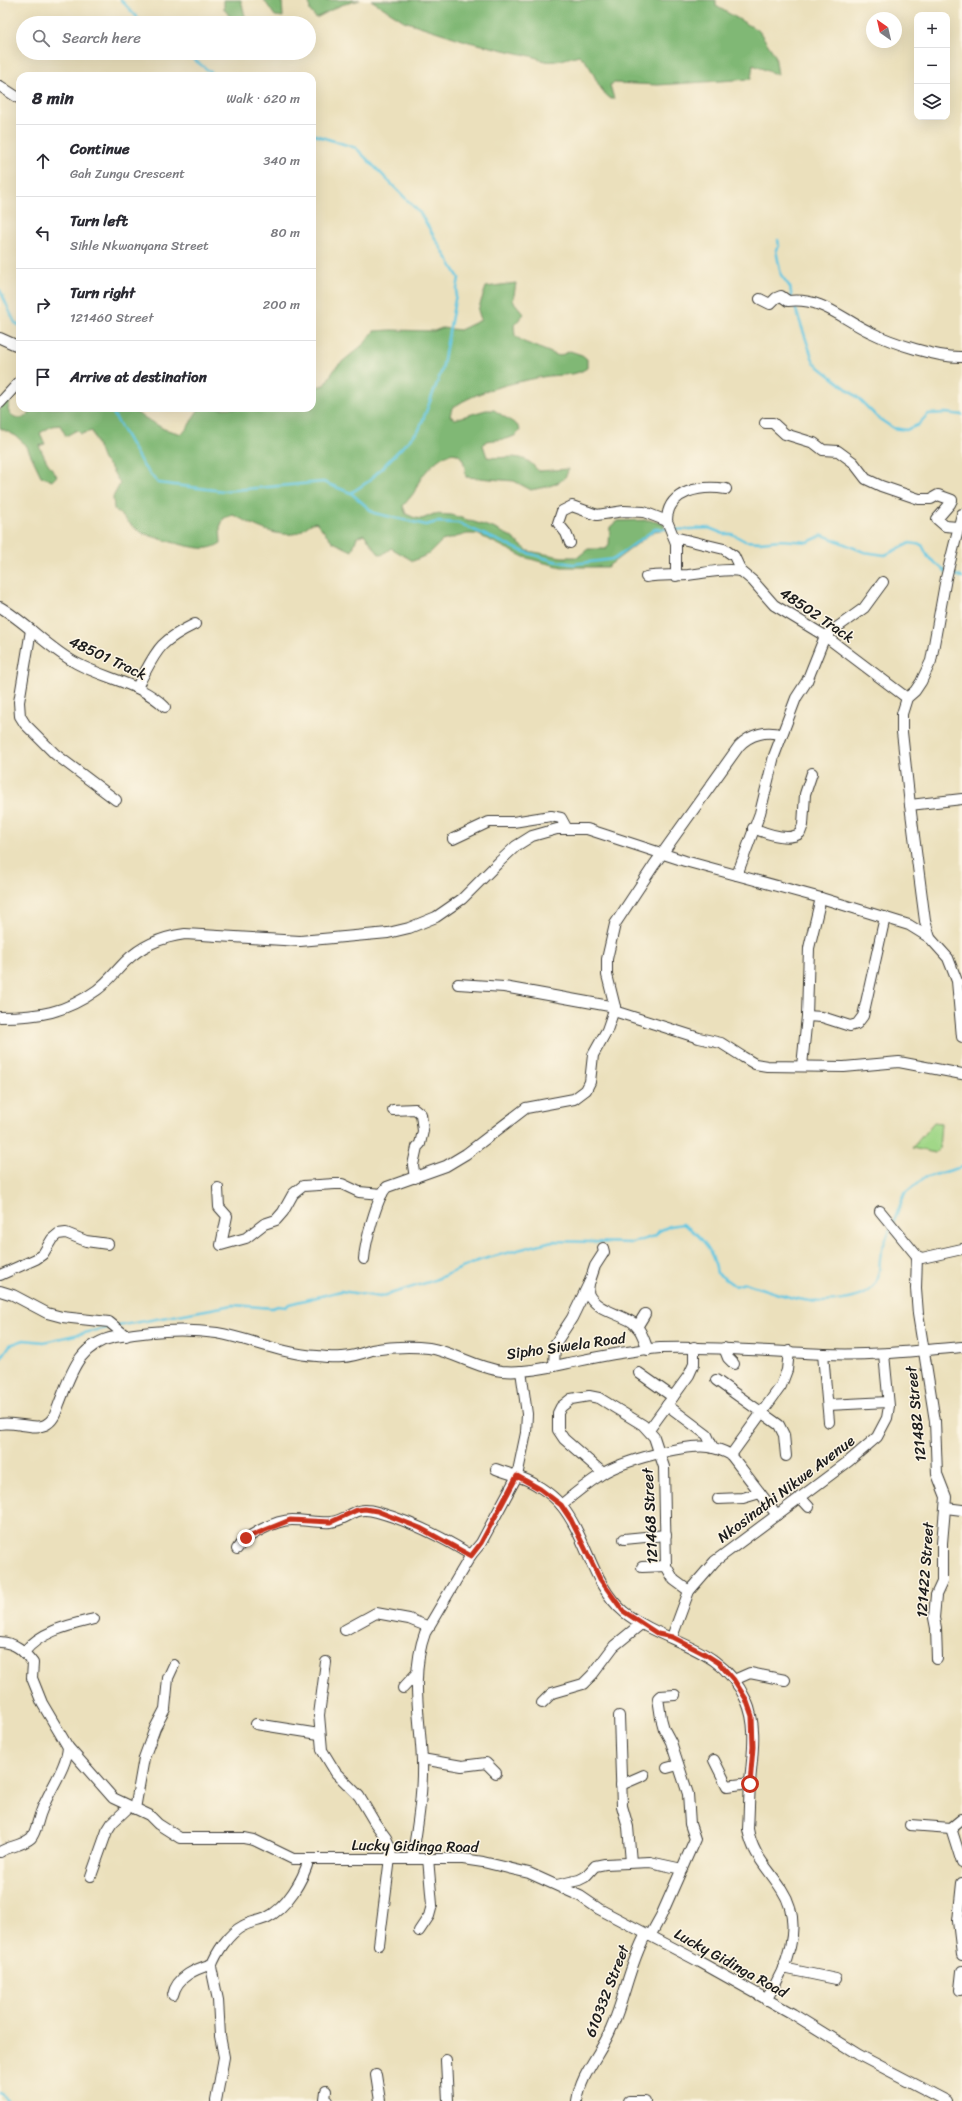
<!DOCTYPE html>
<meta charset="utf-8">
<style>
:root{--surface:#fff;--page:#f7f7f7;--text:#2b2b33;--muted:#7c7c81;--line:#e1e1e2}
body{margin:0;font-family:Sriracha,sans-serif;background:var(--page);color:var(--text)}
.controls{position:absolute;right:12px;top:12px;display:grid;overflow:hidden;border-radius:8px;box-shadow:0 4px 16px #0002}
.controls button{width:36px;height:36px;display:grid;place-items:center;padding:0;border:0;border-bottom:1px solid var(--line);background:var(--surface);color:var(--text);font:20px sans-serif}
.compass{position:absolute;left:866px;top:12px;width:36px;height:36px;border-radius:50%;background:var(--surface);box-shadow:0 4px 16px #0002;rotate:326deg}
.stop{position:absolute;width:12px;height:12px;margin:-9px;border:3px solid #c8321e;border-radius:50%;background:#fff}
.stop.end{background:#c8321e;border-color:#fff;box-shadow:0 1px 4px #0008}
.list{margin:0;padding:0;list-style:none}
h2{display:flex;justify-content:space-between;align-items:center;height:52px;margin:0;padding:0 16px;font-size:17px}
h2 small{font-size:13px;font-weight:400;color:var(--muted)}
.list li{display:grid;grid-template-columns:26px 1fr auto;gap:12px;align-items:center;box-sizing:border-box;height:72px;padding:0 16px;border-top:1px solid var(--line)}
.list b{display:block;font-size:15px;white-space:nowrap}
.list p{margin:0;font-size:13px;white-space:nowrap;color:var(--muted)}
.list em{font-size:13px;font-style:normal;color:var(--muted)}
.icon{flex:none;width:22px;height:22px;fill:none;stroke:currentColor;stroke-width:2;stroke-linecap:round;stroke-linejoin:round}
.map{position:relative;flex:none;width:962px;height:2101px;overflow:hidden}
.search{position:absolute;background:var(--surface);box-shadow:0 4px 16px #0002;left:16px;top:16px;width:300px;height:44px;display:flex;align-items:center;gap:10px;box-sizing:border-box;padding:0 14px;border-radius:22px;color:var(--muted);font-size:15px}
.panel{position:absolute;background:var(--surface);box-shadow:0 4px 16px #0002;left:16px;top:72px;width:300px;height:340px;border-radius:12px}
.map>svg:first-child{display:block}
.green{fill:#a1d788;stroke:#5e7a52}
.forest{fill:#80b874;stroke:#4e6a48}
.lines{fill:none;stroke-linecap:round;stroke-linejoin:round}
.stream{stroke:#64c7e2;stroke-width:2.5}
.minor-casing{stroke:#3b3934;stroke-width:12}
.minor{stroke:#fff;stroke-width:10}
.route{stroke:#c8321e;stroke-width:5}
.labels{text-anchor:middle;stroke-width:3;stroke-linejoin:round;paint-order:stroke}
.street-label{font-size:15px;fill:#1c1c1c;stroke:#fcf5e5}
</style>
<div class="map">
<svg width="962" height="2101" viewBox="0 0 962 2101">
<rect width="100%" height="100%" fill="#fcf5e5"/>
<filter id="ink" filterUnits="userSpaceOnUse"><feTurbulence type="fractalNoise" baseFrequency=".025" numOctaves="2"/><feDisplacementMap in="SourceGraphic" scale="8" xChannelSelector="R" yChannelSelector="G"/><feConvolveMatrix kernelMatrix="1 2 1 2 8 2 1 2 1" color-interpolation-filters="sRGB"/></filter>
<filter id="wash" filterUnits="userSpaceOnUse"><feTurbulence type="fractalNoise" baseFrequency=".012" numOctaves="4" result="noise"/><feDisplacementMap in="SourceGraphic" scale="16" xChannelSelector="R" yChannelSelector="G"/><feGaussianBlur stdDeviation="0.9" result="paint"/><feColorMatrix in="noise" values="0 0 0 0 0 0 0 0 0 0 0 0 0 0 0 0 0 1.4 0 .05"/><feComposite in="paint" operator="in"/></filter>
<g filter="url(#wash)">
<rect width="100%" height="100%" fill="#ebe0bc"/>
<path class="green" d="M934,1122L941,1123L939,1149L935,1153L912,1148Z"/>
<g class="forest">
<path d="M224,0H241L246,20L242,23L234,22L224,9Z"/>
<path d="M264,0H282L283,17L275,16Z"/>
<path d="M309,0H360L341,5L316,18L310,11Z"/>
<path d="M371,0H716V6L759,31L775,55L778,75L753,65L751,79L658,85L614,83L610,85L614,99H611C594,87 596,68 579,55C563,59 550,66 535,57L469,42L404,21Z"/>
<path d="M516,283L513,301L524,314L514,325L515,336L524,342L559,356L570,351L582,355L587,359V368C575,377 557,374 542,377C512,383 478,390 452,408L450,416L455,419L486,410H494L517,425L520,430C515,441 497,439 486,441L483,445L487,457C508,460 523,450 538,471L568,469C567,485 544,487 531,490L514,481L466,477C465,470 465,461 460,456C448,445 425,471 420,480C417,484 416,490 413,494C410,498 406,502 403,506L406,514L415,518L422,519L434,514L452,515L493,528L510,536L528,551L562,557H578L588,549H606L609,545L610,527L617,521L649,520L664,524V530L654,531L607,567H562L541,562L524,557L477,534H467L442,541L429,554L413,561L391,548L382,555L378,553L364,534L357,537L352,551L333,542L316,522C306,524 302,534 292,534C270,536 251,523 233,515L224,518L220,527L221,543C215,547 208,549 200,548C187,547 155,538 143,533C133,529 123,516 114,509L113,497L120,484L111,468L103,460L92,431L81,434L77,430L66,436L60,425L52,426L40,433L45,444L39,446L47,462L57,476L52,481L41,476L26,445L16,436L0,428V406L11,397L8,410C14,422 29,420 32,408H128L164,429L182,434C191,425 192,417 200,408H312V388L324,385L337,366L365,343L374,331L391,330L434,331L442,328L460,330L481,320L478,310L486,287Z"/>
</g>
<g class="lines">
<g class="stream">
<path d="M121,0L142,23"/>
<path d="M185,53L216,76"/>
<path d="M312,134L356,148L420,213L459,278L442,370L419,430L369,481L351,493"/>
<path d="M778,240L779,246L776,250L781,275L790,287L792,299"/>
<path d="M0,290L15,323L20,326"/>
<path d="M794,304L814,363L857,397L878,418L893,428L906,430L918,425L928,414L946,413L962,415"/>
<path d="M110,408L144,467L158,483L223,491L323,482L351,493L374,513L426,525L437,522L458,523L522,551L554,561L573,564L614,559L655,529H666"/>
<path d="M673,530L709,528L724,534H732L745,541L760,542L780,540L808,542L823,535L864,552L885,555L910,543L922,545L928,557L946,572"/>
<path d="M950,574L962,577"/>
<path d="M893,1223L905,1193L924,1178L962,1167"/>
<path d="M118,1326L233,1305L272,1308L278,1306L286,1307L289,1304L341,1291L380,1297L432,1281L480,1260L552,1241L632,1243L655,1236L659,1231L670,1226L683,1224C702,1236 713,1250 717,1273L735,1286L745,1283C764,1289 784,1297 804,1300C823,1304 865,1302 876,1283C880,1274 879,1268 880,1259C881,1249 886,1239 890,1230"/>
<path d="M0,1360L10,1345L24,1340L44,1342L111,1327"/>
<path d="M0,2094L9,2101"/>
</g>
</g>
</g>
<g filter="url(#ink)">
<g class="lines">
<g class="minor-casing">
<g id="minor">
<path d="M0,86L20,99"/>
<path d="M760,299L770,304L776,298L781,296L788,301C822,297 842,319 870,332C892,343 938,358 962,357"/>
<path d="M0,338L20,347"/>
<path d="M0,403L20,381"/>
<path d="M765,423H773L785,434L814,443L823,450L838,451L853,462L866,479L881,486L919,499H931L938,495L952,500L950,504L937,519L945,526L958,527"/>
<path d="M674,537L724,549L734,556L741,571L753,581L774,605L825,636L907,698"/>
<path d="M570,543L566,533L558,523L562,511L572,506L597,515L624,511L644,512L667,521"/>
<path d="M676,576V543L667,521C667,490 702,485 726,489"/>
<path d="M646,577C660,574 674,576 688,575C706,573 723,568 741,571"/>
<path d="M0,607C27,623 48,648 76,663C105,679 141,683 165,707"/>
<path d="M31,630L19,702L20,716L25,724L55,754L116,800"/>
<path d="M137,687C157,651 156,643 195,624"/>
<path d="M910,805L962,799"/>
<path d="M753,828C765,833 789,842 800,833L803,825L805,794L812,773"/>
<path d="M453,839L489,822H513L551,816L561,818L567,829"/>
<path d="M737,875L760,813L774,756L796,698L807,681L825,636L864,608L883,582"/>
<path d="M930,938L925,921L910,805L902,732V714L907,698L915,691L921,682L931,661L946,578L962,514"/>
<path d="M458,984L504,987L615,1007"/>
<path d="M614,1011L699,1038L721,1043L743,1057L755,1064L767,1066L844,1067L899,1062L962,1074"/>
<path d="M807,1016L822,1017L850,1026L857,1024L863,1016L885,917"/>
<path d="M0,1017C39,1017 65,1013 97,990C108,982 116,971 125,962C142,945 162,937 185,934L300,941L388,933L409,928L436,917L462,899L499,862L516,846L532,836L557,829H587L685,861L821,898L909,925L930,938L948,958L957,981L962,1037"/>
<path d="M802,1066L807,1016L809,948L821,898"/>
<path d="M393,1110L415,1109L421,1114L423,1131L420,1144L417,1147L413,1165L415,1178"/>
<path d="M218,1188L219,1207L227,1216L221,1245L246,1238L264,1224L276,1220L283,1212L293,1194L303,1186L335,1184H342L359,1192L382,1194"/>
<path d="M880,1211L917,1256L922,1258L962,1249"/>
<path d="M917,1256L916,1288L918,1314L935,1421L937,1474L946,1497L942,1543V1582L936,1595L934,1618L936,1628L937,1659"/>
<path d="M364,1259C365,1244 377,1196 387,1187L446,1166L466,1154L526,1108L574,1099L586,1090L590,1082L593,1055L607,1030L615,1007L607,975V959L615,924L654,865L739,746C750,734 767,730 782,735"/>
<path d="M0,1275L36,1259L43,1254L52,1239L58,1234L66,1233L86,1241L108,1244"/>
<path d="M589,1283L588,1293C595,1310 618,1313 632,1322C641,1328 644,1340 648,1350"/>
<path d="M0,1291L13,1295L47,1313L62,1317L109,1322L126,1336"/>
<path d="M637,1327L645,1314"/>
<path d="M724,1348L728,1358L734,1364"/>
<path d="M823,1354L829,1422"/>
<path d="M554,1366L555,1344L572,1318L590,1281L595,1266L604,1252L603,1248"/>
<path d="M639,1373L673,1397"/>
<path d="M716,1380L779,1425L784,1435L786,1456"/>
<path d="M667,1405L707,1435L713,1448"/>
<path d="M828,1405L888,1402"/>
<path d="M0,1424C14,1421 34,1430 45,1425C54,1421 56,1412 59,1404C71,1374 78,1344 115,1337C147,1331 184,1328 217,1333C251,1339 282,1354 317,1356C325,1357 334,1358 342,1357C352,1357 363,1353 372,1350C390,1347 411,1346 429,1348C454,1352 476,1368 502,1371C526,1373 550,1367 573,1362C602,1356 631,1350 660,1348C715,1346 769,1352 824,1354C870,1356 916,1351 962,1347"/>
<path d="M649,1430L689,1375L694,1364V1347"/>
<path d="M731,1455L781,1386L787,1370L789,1351"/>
<path d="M496,1469C503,1472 509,1473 516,1476C531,1480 551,1493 561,1505C587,1537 592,1585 624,1612C667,1646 720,1643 746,1700C758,1726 752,1756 750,1783C749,1799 749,1814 748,1829C752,1855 769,1869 782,1890C805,1925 786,1969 766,2000"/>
<path d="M603,1473L564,1439L558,1430V1413L561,1407L571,1399L589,1396L599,1398L643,1425L654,1437L664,1467L666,1566L674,1580L689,1591"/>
<path d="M800,1497L809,1507"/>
<path d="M718,1499L743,1498L760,1493"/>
<path d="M561,1505C574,1494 588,1483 602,1474C622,1461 685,1444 708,1447C716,1448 724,1451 731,1455L777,1515"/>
<path d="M946,1508L962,1510"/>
<path d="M624,1539L666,1535"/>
<path d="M237,1549C244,1536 276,1520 292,1520C305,1520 319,1523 331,1522C351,1519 353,1505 377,1512C410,1521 442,1537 471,1555"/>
<path d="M642,1567L666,1566"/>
<path d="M345,1630L376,1613L409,1619L429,1627"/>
<path d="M672,1637L689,1591L715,1561L849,1461L877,1437L887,1418L889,1406L884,1354"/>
<path d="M0,1642C16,1643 23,1650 33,1663L32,1678L42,1703L68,1747L113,1798L149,1815L158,1824L180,1838H244L254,1840L293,1859H463L483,1862L529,1873L580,1896L599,1909L700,1962L793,2014L859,2055L947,2101"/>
<path d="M24,1652C41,1631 70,1625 94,1619"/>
<path d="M326,1662L319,1715L322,1750L336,1773L359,1796L375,1823L386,1838L391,1850L379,1945"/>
<path d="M734,1680L750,1673L785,1680"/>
<path d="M403,1688L416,1674"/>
<path d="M542,1703L552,1693L583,1684L593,1674L614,1646L641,1624"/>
<path d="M619,1716L622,1806L628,1827L631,1862"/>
<path d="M256,1724L319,1734"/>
<path d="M422,1759L462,1766L486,1763L496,1773"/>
<path d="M714,1760L727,1786L750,1783"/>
<path d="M667,1768L678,1765"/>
<path d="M621,1785L644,1775"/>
<path d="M135,1809L144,1758L155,1728L165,1709L168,1678L174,1665"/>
<path d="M910,1825L951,1828"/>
<path d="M951,1828L962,1863"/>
<path d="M951,1828L962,1819"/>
<path d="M0,1852C9,1846 22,1846 31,1838C36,1833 38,1819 41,1812C48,1792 67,1767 68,1747"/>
<path d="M412,1858C418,1826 423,1793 422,1760C420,1717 410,1674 425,1633L471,1555L481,1543L517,1476L526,1433L527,1414L521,1371"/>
<path d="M91,1876L107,1831L112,1823L129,1807"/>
<path d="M962,1883L958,1921L962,1955"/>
<path d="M557,1885L579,1880L585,1877L595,1866L605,1864L650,1862L682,1869"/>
<path d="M419,1931L429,1916L432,1905L428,1858"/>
<path d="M650,1936L661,1916L695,1839L690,1824L688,1794L671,1742L664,1729L661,1718L658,1698L660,1696L675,1695"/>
<path d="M783,1968L836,1979"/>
<path d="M960,1990L962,1971"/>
<path d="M173,1995C177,1976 196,1969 212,1964"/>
<path d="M446,2060L448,2101"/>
<path d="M376,2075L380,2101"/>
<path d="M326,2091L325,2099L328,2101"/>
<path d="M216,2101L224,2057L220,2036L218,2000L211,1967C216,1953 229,1933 243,1926C250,1922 259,1921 266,1918C287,1908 303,1880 309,1859"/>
<path d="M577,2101C581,2073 601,2054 611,2029C625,1998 629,1965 646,1934"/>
<path d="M629,2101H645"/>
</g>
</g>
<use href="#minor" class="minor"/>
</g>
</g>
<g class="lines" filter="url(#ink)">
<path class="route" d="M246,1538L290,1520L331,1522L357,1510L365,1509L377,1511L420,1528L471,1556L481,1543L517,1476L540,1489L561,1505L571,1520L600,1579L623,1611L658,1634L672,1637L705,1654L719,1663L734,1680L746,1699L752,1716L753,1747L750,1784"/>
</g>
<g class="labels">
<g class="street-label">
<text transform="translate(817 615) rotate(34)" y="5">48502 Track</text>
<text transform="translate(108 658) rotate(25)" y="5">48501 Track</text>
<text transform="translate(566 1346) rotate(-8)" y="5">Sipho Siwela Road</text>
<text transform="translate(916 1414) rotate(-96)" y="5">121482 Street</text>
<text transform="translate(786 1489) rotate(-37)" y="5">Nkosinathi Nikwe Avenue</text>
<text transform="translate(650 1516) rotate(-93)" y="5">121468 Street</text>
<text transform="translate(925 1570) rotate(-86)" y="5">121422 Street</text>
<text transform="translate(415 1846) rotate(1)" y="5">Lucky Gidinga Road</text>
<text transform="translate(731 1963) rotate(29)" y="5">Lucky Gidinga Road</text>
<text transform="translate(607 1991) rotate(-69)" y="5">610332 Street</text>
</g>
</g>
</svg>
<div class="controls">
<button>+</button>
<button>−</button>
<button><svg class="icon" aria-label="layers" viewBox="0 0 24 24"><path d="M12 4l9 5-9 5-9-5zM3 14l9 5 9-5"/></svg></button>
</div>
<svg class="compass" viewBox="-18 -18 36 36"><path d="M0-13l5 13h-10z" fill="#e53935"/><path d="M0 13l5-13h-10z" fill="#7c7c81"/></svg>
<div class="stop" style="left:750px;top:1784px"></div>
<div class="stop end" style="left:246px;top:1538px"></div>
<div class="search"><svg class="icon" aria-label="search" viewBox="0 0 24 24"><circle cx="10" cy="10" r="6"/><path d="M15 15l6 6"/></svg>Search here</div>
<section class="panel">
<h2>8 min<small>Walk · 620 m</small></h2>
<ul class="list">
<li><svg class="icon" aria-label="ahead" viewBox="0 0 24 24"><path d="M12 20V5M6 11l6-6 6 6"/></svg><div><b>Continue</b><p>Gah Zungu Crescent</p></div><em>340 m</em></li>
<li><svg class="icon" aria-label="left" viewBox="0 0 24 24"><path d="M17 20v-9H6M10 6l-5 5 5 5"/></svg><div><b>Turn left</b><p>Sihle Nkwanyana Street</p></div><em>80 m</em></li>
<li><svg class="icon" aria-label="right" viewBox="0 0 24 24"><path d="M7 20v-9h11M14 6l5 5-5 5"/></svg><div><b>Turn right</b><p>121460 Street</p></div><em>200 m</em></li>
<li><svg class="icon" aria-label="arrive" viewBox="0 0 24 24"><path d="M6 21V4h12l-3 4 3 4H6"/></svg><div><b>Arrive at destination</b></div></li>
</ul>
</section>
</div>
